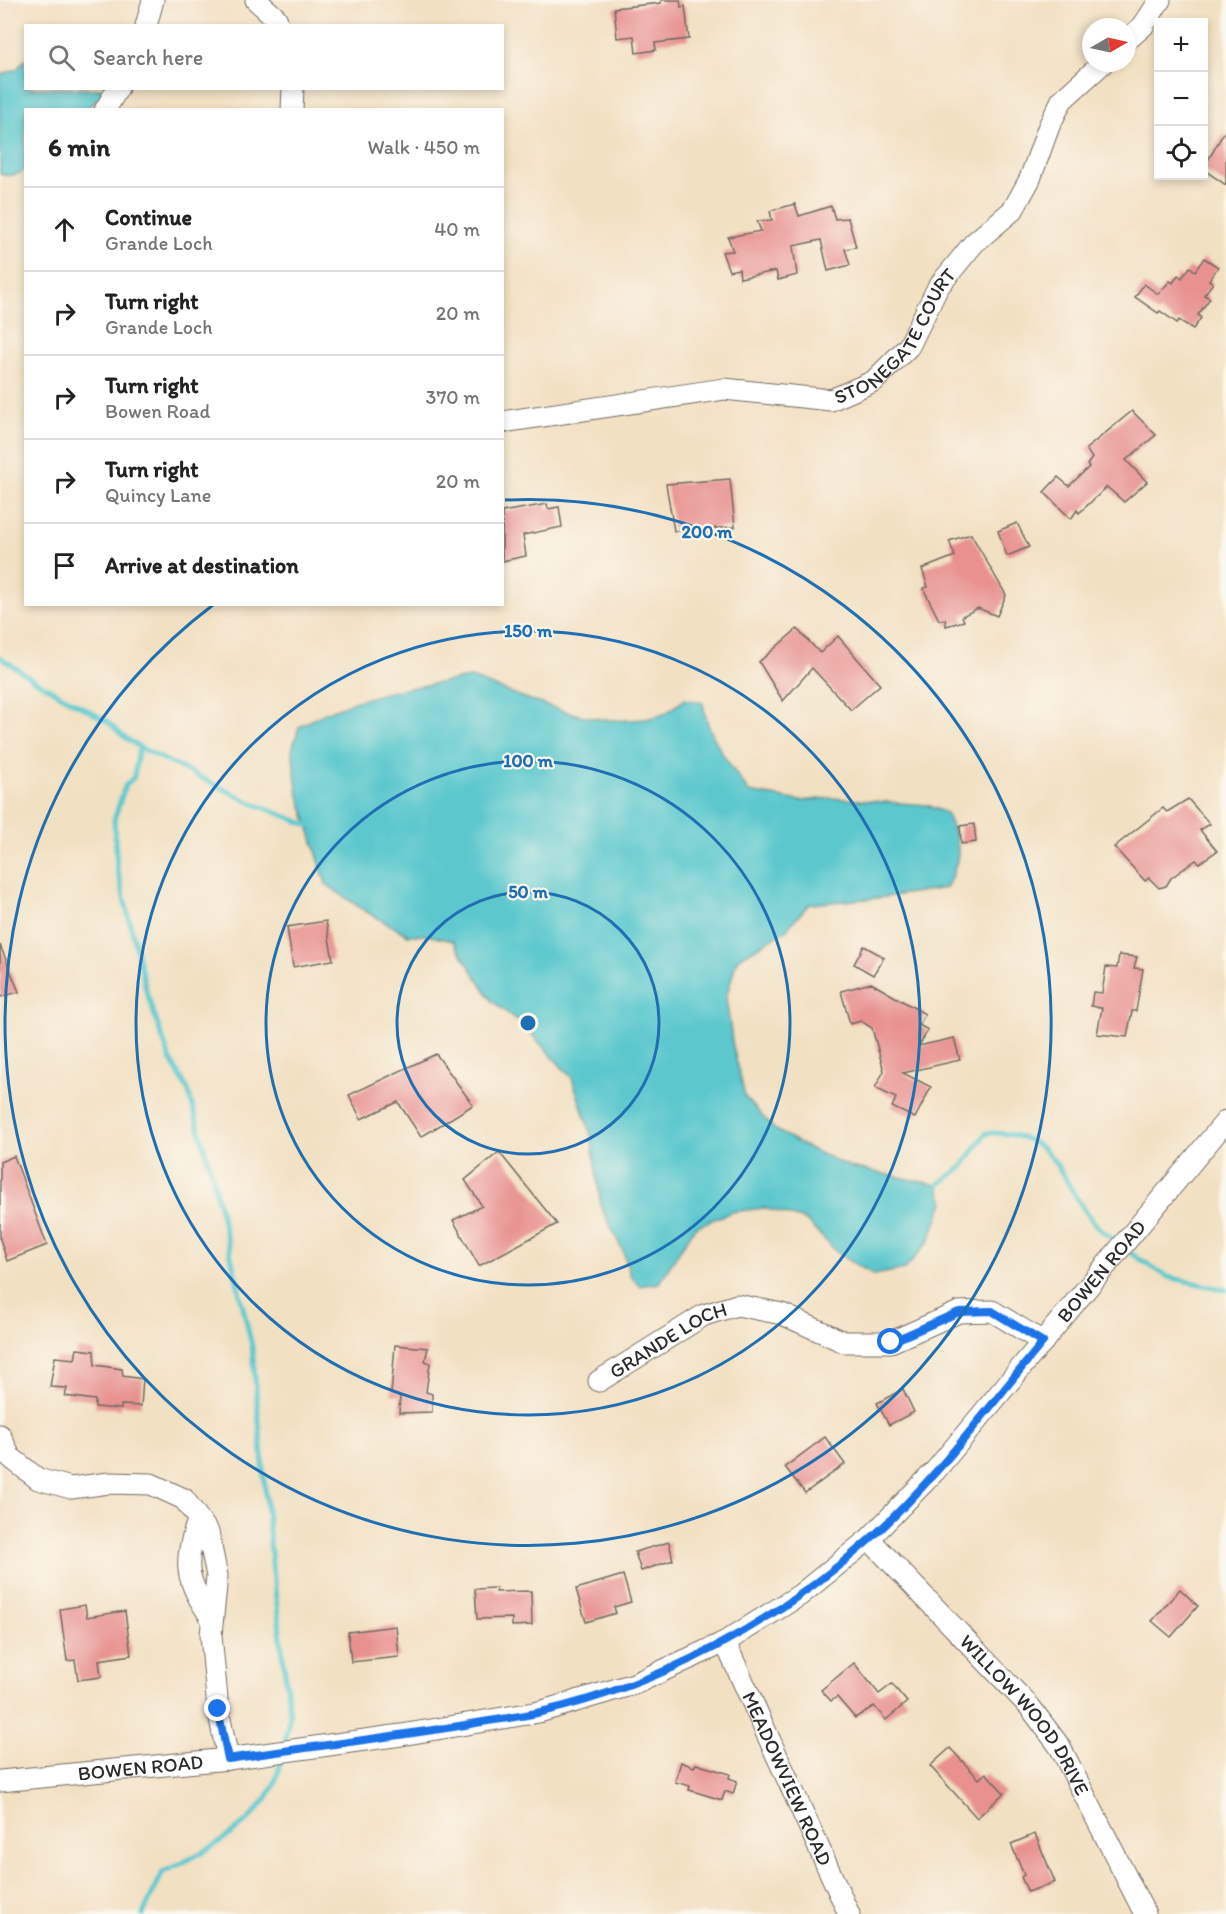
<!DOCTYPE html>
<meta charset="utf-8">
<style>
:root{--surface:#fff;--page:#f6f6f6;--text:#222;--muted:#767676;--line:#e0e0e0}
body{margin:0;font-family:Itim,sans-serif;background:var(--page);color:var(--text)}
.controls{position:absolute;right:18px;top:18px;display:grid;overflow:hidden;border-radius:0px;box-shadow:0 3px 9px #0003}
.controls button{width:54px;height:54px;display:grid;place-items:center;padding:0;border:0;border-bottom:2px solid var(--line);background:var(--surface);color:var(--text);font:30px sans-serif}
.compass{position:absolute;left:1082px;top:18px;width:54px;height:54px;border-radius:50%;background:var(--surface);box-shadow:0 3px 9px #0003;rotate:81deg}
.stop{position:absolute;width:18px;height:18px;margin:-14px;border:4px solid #1a73e8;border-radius:50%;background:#fff}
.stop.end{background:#1a73e8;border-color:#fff;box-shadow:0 2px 6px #0008}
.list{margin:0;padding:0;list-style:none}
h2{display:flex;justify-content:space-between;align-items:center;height:78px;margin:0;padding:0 24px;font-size:26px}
h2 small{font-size:20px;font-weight:400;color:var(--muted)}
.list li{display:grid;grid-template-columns:39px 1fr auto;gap:18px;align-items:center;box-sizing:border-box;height:84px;padding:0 24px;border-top:2px solid var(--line)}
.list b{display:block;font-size:22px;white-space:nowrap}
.list p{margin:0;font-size:20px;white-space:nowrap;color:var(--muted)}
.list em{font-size:20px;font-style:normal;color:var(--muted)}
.icon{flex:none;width:33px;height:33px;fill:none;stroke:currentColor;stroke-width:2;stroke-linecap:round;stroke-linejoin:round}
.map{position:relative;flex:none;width:1226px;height:1914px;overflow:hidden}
.search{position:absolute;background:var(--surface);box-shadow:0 3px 9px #0003;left:24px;top:24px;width:480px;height:66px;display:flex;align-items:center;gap:15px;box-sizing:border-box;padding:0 21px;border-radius:0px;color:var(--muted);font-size:22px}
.panel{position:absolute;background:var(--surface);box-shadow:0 3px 9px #0003;left:24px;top:108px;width:480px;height:498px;border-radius:0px}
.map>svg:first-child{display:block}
.water{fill:#5bc8ce;stroke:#437a7c;stroke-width:1.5}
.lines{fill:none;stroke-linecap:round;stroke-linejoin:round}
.stream{stroke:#5bc8ce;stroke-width:5}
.building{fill:#e8918f}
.minor-casing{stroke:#716a60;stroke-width:23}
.minor{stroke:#fff;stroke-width:21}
.route{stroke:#1a73e8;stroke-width:8}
.ring{fill:none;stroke:#1f6fb2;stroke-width:3}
.labels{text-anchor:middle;stroke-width:4.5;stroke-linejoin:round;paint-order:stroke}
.street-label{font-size:20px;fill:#2b2b2b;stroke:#fbf7ec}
.centre{fill:#1f6fb2;stroke:#fbf7ec;stroke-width:3}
.ring-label{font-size:18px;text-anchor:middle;font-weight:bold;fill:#1f6fb2;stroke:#fbf7ec;stroke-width:4.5;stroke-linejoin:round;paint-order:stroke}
</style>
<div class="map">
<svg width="1226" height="1914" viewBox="0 0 1226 1914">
<rect width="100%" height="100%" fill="#fbf7ec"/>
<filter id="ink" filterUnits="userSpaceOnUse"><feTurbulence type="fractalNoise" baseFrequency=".0167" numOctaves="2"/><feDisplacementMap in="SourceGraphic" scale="12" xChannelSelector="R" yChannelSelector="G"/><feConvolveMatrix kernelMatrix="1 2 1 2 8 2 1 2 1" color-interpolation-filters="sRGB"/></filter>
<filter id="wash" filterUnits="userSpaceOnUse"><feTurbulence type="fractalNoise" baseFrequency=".008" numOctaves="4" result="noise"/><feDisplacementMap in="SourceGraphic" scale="24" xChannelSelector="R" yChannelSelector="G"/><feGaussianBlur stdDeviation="1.35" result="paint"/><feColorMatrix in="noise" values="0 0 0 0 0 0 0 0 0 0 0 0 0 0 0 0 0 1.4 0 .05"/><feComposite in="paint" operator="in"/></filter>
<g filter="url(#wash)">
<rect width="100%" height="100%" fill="#f2e0c2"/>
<g class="water">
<path d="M25,60L26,88L107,89L87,109L26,110L25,170C18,175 9,177 0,174V75L17,69Z"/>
<path d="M471,678C531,699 598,734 662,715C670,712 678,704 685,699L703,703C707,736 730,766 749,792L800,801L831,798L927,805L946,813C961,846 963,855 946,888L878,898L809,904L785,931L737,959L726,998L733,1047L745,1097L774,1129L808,1148L850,1167L938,1185L944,1202L929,1241L905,1269L874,1275L840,1255L805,1220L764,1208L731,1212L695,1227L659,1283L639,1286L630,1275L623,1251L601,1207L591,1135L572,1078L525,1027L492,1001L453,941L426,935H408L365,911L326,884L297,789L292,750L299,727C349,696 413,686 471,678Z"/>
</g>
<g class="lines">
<g class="stream">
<path d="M0,657L32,679L107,721L123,736L139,747L252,803L308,825"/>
<path d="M139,747L134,777L125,786L114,820L117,868L147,994L170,1059L188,1090L211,1171L252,1346L272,1564L290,1714L284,1745"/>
<path d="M938,1185L962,1167L986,1133C1062,1131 1056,1181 1097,1226C1103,1233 1112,1238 1119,1244"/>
<path d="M1126,1250L1168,1277L1226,1290"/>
<path d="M143,1914L163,1872C204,1853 250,1829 273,1788C277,1779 279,1767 282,1757"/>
</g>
</g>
<g id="blocks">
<g class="building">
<path d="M661,0H680L681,7L685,6L689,39L655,43L656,50L636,53L634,36L617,38L614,8L661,3Z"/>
<path d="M1226,129V185L1203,169Z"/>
<path d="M795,204L799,216L831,206L835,219L848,218L856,247L845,249L850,265L828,271L821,240L793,246L797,275L778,280L776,271L740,278L739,269L729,271L722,252L733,251L728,237L761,231L757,221L772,220L770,211Z"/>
<path d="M1204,258L1218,267L1209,280L1213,283L1204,295L1210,298L1198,315L1201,318L1193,329L1179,320L1177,323L1160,311L1158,313L1135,297L1144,284L1158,294L1170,281L1173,283L1178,275L1182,278L1190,267L1195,271Z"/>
<path d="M1132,411L1156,435L1126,460L1147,482L1124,502L1107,487L1079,513L1077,510L1071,519L1044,492L1058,477L1069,486L1089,467L1087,465L1092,458L1086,449Z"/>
<path d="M730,479L735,527L674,531L666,484Z"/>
<path d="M547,504L548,509L559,507L562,527L523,535L526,556L502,561V512Z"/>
<path d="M1017,523L1029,547L1007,556L998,531Z"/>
<path d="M971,534L1006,595L997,616L978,608L962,616L964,621L946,626L945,619L939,620L923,588L928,587L922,569L955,556L949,541Z"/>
<path d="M797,629L820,653L838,636L880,685L851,710L812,668L783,701L759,662Z"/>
<path d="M1188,799L1210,824L1200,830L1217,851L1199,863L1196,860L1171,878L1166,886L1159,888L1149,878L1145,881L1114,847L1163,808L1167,812Z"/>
<path d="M974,824L976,842L961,844L960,826Z"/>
<path d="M326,921L333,960L293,967L287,927Z"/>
<path d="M0,945L19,992L0,997Z"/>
<path d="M864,946L884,957L873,975L854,964Z"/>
<path d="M1119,955L1137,957L1134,968L1143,969L1136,1011H1132L1127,1037L1097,1034L1102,1008L1091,1006L1093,992L1102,993L1106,967L1117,968Z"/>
<path d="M871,983L925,1014L919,1025L928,1030L919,1046L954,1038L960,1060L903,1073L931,1087L915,1118L892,1107L896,1098L875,1088L884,1071L872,1028L861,1021L850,1024L841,991Z"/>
<path d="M436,1054L473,1105L421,1137L398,1102L361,1119L349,1095Z"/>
<path d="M499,1152L557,1224L479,1266L453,1220L482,1206L465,1180Z"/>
<path d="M14,1156L47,1245L7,1261L0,1239V1162Z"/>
<path d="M395,1345L428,1348L425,1361L430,1363L426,1392L432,1394V1412L399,1413L400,1396L391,1394Z"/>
<path d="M77,1349L94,1351L95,1365L122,1369L123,1376L143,1379L141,1406L121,1405V1409L95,1407V1400L65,1396L67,1388L50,1387L55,1357L75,1359Z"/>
<path d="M903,1389L914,1412L889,1425L877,1403Z"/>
<path d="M825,1437L845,1464L805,1493L785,1467Z"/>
<path d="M669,1542L673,1560L641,1571L635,1552Z"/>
<path d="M623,1575L631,1602L614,1607L616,1613L586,1622L576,1589Z"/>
<path d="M496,1588V1592L531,1591L532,1625L512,1626V1618L477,1619L475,1589Z"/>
<path d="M1180,1589L1198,1606L1171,1637L1152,1621Z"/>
<path d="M85,1605L87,1617L125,1611L131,1655L99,1660L101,1677L78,1680L75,1660L67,1661L60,1609Z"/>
<path d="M396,1626L399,1657L351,1662L348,1632Z"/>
<path d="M854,1663L879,1694L892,1684L907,1702L886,1720L874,1706L855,1718L837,1697L831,1701L821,1690Z"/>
<path d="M950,1748L979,1779L986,1773L1004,1793L977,1818L930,1766Z"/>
<path d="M681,1762L694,1767L696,1764L730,1774L729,1778L737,1781L733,1794L725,1791L722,1800L689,1790L690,1786L675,1782Z"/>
<path d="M1035,1834L1055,1882L1028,1892L1021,1877L1024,1875L1011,1844Z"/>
</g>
</g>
</g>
<g filter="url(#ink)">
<use href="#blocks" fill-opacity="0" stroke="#716a60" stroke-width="1.5"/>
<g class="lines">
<g class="minor-casing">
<g id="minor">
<path d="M256,0L276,18L279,26"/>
<path d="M146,26L153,0"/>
<path d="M1127,40L1143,26L1160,0"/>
<path d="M105,110L118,88"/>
<path d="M292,110L293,88"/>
<path id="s1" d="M502,422L724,389L831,400L874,381L909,346L938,287L974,243L1013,210L1030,179L1049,126L1062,100L1103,63"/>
<path id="s2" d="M599,1381L704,1315L737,1305L782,1314L844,1342H891L959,1312L992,1311L1043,1342"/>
<path d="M0,1435L10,1457L38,1479L71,1488L109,1483L151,1484L184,1499L208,1532L217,1576L211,1635L218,1709L228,1759"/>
<path d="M198,1520C183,1565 185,1579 212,1619"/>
<path id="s3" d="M869,1539L1030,1707L1060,1747L1145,1914"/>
<path id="s4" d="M725,1642L849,1914"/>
<path id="s5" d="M0,1781L228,1759L401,1735L539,1712L634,1684L725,1642L800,1595L869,1539L935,1471L1226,1121"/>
</g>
</g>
<use href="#minor" class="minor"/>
</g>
</g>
<g class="lines" filter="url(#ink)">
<path class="route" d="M218,1709L228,1759C307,1747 386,1738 465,1725C490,1720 516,1718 541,1712C662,1684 776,1623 869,1540C934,1482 987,1409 1043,1342L992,1311L959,1312L891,1342"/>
</g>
<g class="ring">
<circle cx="528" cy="1023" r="131"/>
<circle cx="528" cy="1023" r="262"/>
<circle cx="528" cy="1023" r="392"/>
<path d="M505 500A523 523 0 1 1 213 605"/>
</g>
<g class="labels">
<g class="street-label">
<text dy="7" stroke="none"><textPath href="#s1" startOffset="426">STONEGATE COURT</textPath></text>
<text dy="7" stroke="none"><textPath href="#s5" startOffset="1275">BOWEN ROAD</textPath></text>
<text dy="7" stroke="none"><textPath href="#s2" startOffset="81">GRANDE LOCH</textPath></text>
<text dy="7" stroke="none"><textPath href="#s3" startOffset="236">WILLOW WOOD DRIVE</textPath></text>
<text dy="7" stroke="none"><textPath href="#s5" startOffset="141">BOWEN ROAD</textPath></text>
<text dy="7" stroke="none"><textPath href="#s4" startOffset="150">MEADOWVIEW ROAD</textPath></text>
</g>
</g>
<circle cx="528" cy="1023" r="9" class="centre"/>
<g class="ring-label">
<text x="707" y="538">200 m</text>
<text x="528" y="637">150 m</text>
<text x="528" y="767">100 m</text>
<text x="528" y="898">50 m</text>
</g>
</svg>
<div class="controls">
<button>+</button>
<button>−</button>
<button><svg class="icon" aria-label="locate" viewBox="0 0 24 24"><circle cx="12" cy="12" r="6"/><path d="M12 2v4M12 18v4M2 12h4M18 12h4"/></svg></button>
</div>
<svg class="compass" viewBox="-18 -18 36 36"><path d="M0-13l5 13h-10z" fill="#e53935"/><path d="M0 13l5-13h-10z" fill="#767676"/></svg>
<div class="stop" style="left:891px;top:1342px"></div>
<div class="stop end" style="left:218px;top:1709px"></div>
<div class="search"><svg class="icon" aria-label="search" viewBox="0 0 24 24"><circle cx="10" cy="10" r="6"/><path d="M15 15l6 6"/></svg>Search here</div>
<section class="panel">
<h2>6 min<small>Walk · 450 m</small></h2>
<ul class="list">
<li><svg class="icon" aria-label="ahead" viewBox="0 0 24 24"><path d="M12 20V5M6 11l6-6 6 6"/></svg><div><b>Continue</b><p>Grande Loch</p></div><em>40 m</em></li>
<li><svg class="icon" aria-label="right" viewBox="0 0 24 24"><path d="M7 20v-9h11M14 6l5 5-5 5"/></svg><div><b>Turn right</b><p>Grande Loch</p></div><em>20 m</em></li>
<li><svg class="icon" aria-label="right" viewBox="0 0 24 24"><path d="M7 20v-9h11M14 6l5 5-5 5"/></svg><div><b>Turn right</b><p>Bowen Road</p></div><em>370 m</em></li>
<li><svg class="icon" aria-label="right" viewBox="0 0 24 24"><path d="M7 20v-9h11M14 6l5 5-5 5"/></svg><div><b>Turn right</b><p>Quincy Lane</p></div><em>20 m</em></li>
<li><svg class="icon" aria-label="arrive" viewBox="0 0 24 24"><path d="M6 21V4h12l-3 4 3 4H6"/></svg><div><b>Arrive at destination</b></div></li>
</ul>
</section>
</div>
